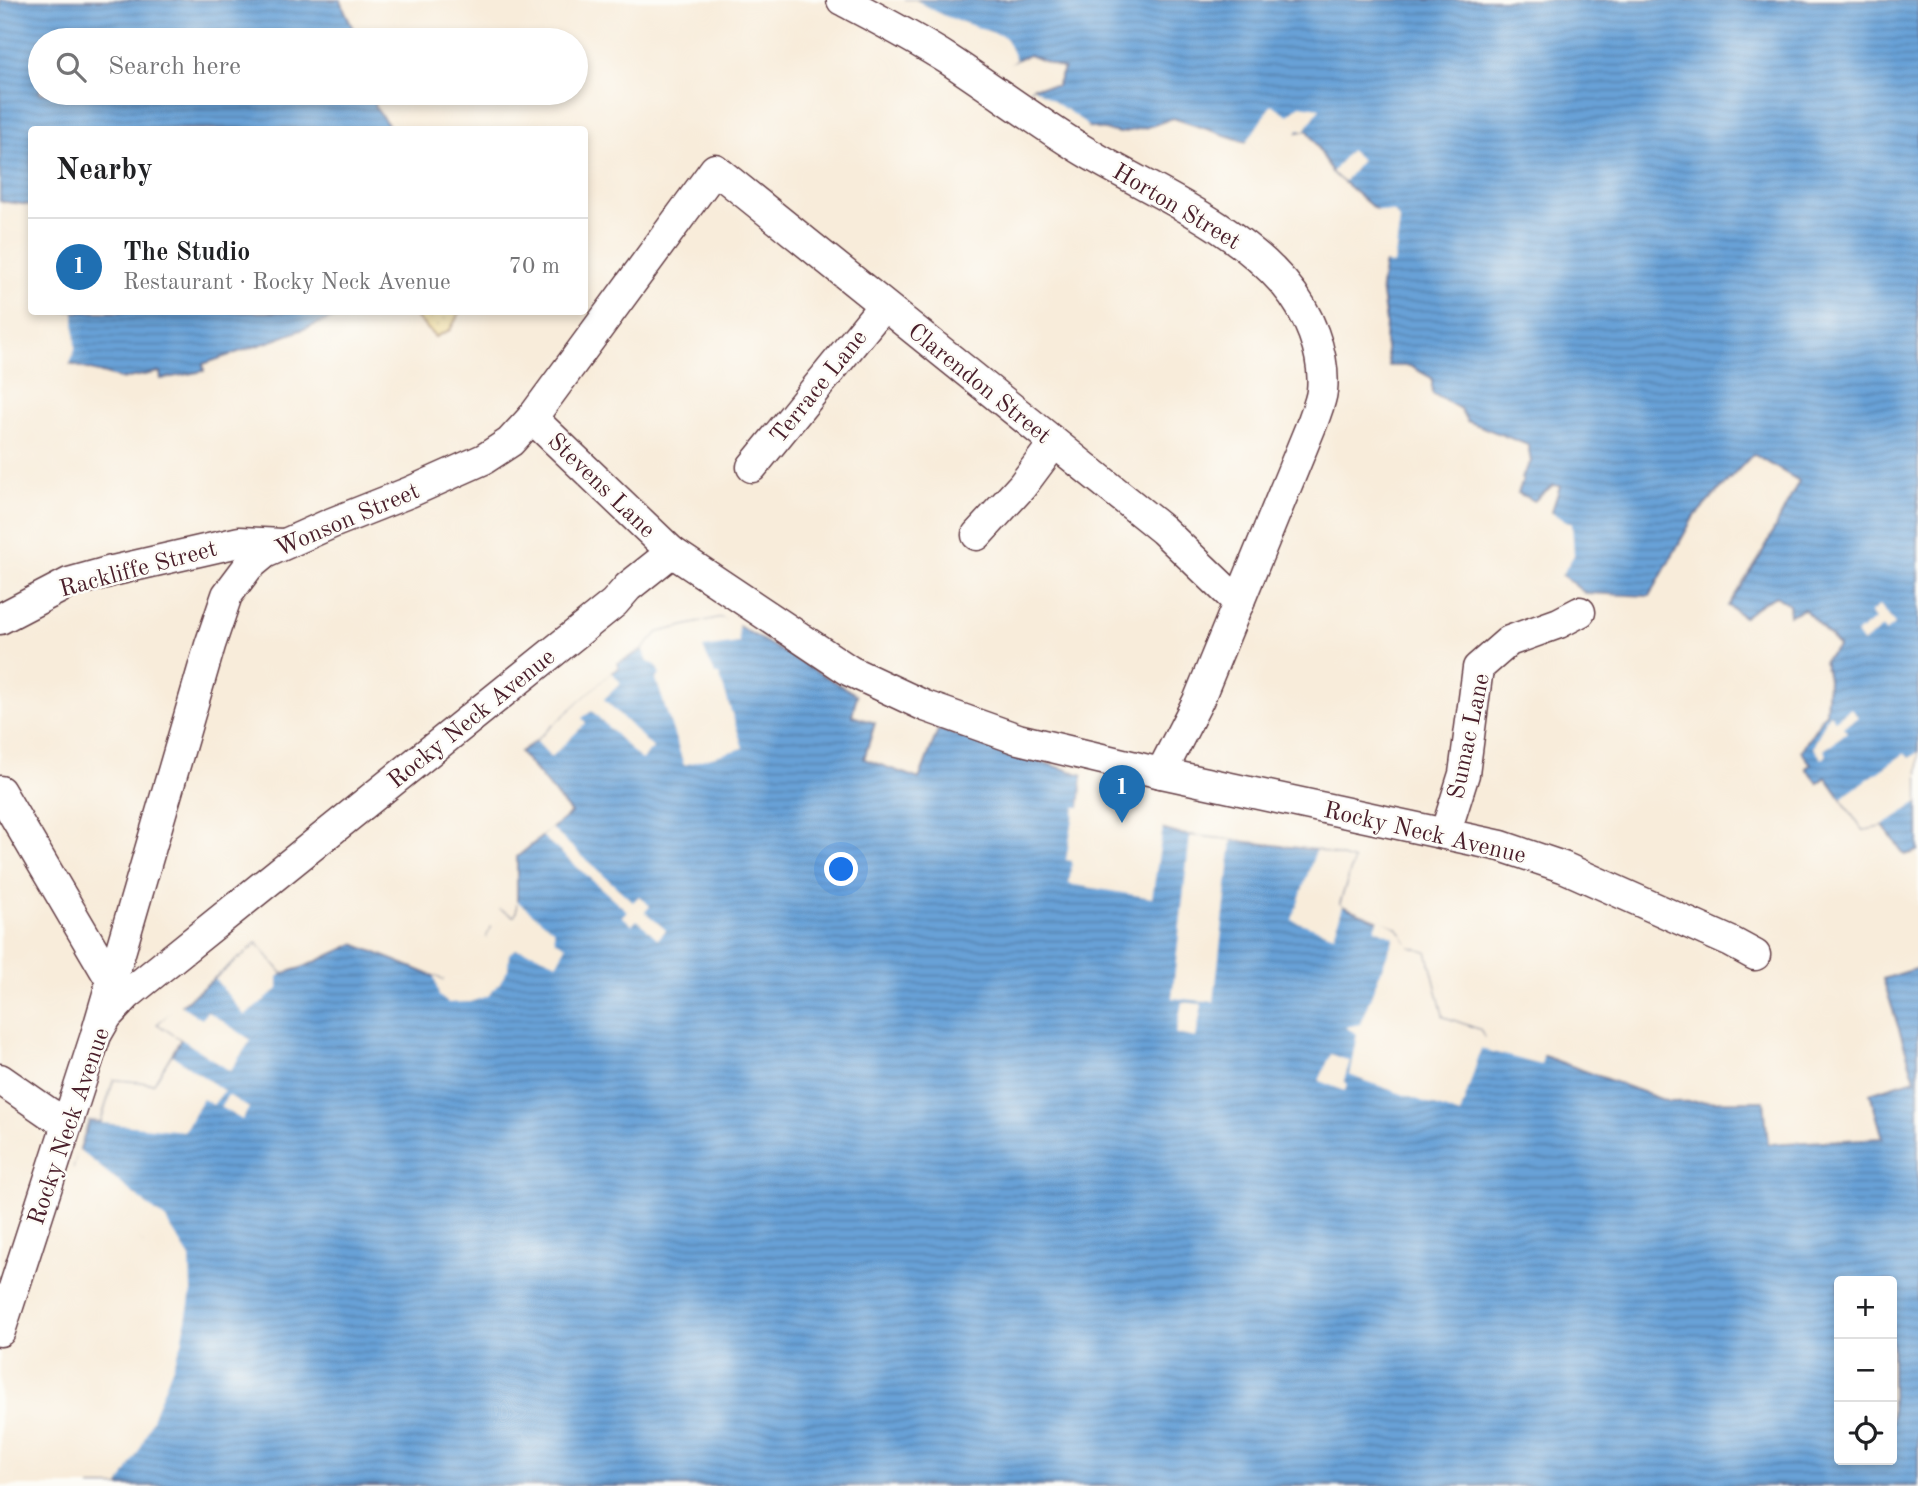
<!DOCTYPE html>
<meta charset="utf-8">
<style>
:root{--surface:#fff;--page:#f6f6f6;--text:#202124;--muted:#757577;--line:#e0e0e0;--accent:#1f6fb2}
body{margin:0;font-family:"Old Standard TT",serif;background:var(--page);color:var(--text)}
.controls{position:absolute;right:21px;bottom:21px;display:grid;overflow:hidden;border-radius:7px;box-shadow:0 4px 10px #0003}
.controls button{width:63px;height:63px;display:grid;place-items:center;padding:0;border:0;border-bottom:2px solid var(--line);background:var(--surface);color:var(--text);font:35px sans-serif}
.you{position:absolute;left:842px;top:870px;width:24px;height:24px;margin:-18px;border:5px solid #fff;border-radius:50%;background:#1a73e8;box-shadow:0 0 0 10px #1a73e833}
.badge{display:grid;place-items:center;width:46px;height:46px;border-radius:50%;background:var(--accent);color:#fff;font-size:23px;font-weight:700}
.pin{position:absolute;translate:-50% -58px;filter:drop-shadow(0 2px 4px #0008)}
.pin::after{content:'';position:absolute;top:37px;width:24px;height:21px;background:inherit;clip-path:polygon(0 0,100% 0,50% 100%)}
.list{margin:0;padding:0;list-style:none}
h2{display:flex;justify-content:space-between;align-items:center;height:91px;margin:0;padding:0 28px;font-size:30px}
h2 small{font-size:23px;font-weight:400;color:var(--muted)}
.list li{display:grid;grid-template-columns:46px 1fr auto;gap:21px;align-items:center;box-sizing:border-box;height:98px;padding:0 28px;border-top:2px solid var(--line)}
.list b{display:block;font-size:26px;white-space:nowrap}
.list p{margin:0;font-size:23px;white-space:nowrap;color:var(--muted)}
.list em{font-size:23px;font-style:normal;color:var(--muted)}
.icon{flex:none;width:38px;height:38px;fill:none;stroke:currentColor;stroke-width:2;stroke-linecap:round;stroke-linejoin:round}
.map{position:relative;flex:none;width:1918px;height:1486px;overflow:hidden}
.search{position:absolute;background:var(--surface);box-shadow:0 4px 10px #0003;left:28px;top:28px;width:560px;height:77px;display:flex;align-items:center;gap:18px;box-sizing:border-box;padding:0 24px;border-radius:38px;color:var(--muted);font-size:26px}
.panel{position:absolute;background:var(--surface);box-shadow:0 4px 10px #0003;left:28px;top:126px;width:560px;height:189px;border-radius:7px}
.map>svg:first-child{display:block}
.sand{fill:url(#sand-dots);stroke:#9c7c64;stroke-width:2}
.water{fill:url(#water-rules);stroke:#586081;stroke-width:2;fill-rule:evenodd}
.pier{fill:#f8ecda}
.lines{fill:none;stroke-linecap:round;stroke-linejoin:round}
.minor-casing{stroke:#643e45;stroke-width:33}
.minor{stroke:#fff;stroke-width:30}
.labels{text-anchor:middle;stroke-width:5;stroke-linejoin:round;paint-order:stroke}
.street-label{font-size:24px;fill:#4a1f2b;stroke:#fdfcf7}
</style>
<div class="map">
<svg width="1918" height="1486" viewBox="0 0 1918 1486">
<defs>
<pattern id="sand-dots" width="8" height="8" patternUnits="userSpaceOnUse" patternTransform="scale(1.75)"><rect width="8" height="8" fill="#eeda9e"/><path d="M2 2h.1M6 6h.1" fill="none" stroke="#cebb88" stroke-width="1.8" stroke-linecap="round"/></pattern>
<pattern id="water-rules" width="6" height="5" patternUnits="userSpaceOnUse" patternTransform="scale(1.75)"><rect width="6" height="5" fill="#67a1d7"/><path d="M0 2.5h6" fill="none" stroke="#5783af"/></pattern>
</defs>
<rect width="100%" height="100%" fill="#fdfcf7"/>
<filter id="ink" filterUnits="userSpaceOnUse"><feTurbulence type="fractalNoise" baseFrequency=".0143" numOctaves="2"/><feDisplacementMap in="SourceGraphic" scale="14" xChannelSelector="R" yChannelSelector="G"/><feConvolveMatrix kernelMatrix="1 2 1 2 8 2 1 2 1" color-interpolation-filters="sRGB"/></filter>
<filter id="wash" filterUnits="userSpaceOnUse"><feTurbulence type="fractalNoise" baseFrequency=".00686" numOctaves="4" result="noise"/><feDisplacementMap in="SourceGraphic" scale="28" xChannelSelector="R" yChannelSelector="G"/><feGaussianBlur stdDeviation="1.57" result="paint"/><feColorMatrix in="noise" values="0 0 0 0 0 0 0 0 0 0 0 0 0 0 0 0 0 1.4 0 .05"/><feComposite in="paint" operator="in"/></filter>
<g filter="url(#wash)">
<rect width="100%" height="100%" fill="#f8ecda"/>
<path class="sand" d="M414,312H460L450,330L435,337L417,318Z"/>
<g class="water">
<path d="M0,0H340L358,40H40V93H375V107L391,129L32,130L31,205L0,201Z"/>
<path d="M904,0H1918V851L1905,855L1883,826L1863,830L1826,777L1818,783L1806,768L1811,764L1801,751L1826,712L1828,679L1824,660L1839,646L1804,609L1790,615L1789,605L1776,596L1762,603L1744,617L1728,606L1760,557L1799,481L1753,454L1693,518L1650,596L1585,593L1562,575L1552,511L1560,486L1553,485L1534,501L1518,493L1523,480L1521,478L1531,462L1528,445L1467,421L1460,409L1432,393V378L1410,366H1389L1385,342L1386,322L1381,287L1391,223L1332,172L1308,130L1246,142L1173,118L1148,127L1120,133L1088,127L1028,93L1033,87L1057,86L1064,69L1029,55L1008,63L956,28Z"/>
<path d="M63,312H349L277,339L203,364L204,371L161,379L160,372L122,379L70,364Z"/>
<path d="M719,618L738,626L857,695L852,716L875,723L864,759L919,779L938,730H940L1083,775L1080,807L1179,834L1316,850L1353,861L1339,905L1397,928L1409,947L1427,953L1443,1017L1480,1030L1484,1039L1544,1056L1669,1102L1764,1101L1768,1144L1883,1138L1870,1093L1915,1079L1883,979L1918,968V1486H91L147,1328L161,1271L156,1255L74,1167L89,1121L101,1122L114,1080L154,1084L181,1039L158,1024L257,944L282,974L304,967L354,944L443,980L450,996L480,983L496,968L495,946L487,937L500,910L514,917L517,913V857L571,813L520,752L536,741L618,668V663L643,650L658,633ZM1839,1281H1892V1460H1839Z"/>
</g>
<g class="pier">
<path d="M901,0H916L942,15L1005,37L1016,60L1006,66L973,50L954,31L934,23Z"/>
<path d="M1033,87L1081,120L1088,127L1082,128L1027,94Z"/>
<path d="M1272,104L1288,115L1300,105L1320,108L1304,132L1299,129L1294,137L1244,146Z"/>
<path d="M1350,150L1362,160L1344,182L1332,172Z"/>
<path d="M1370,209L1394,212L1400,220L1394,265L1380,262L1387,224Z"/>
<path d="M60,312H74L75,349L70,364L67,365Z"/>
<path d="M1550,512L1572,524L1574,555L1562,575L1558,574Z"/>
<path d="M1880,605L1895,624L1885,632L1882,628L1863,643L1856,634L1875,619L1870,613Z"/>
<path d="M719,618L738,622L739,643L703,648L715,674H719L743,748L684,765L656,679L660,675L656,665L648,662L643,650L658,633Z"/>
<path d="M612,672L621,683L604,699L653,748L641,760L592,711L582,718L586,723L551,757L536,741Z"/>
<path d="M1851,708L1858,717L1843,727L1847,732L1824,750L1827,755L1822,759L1813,747L1829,713L1835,720Z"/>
<path d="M1918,752V802L1883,826L1863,830L1841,798L1905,753L1909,758Z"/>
<path d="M1083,775L1087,776L1083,805L1163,827L1152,898L1069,884L1072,861L1066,860L1075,807H1080Z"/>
<path d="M551,828L633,902L639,896L650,906L645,912L666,930L658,939L637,920L632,925L622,916L627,911L542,836Z"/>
<path d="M1190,836L1232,840L1214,1002L1172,998Z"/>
<path d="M1316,850L1353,861L1339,904L1343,906L1334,935L1292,920Z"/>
<path d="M517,901L554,930L555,940L566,946L557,963L534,953L515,949L509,954L508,969L499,984L488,996L470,1002L448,1003L439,996L434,976L448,982L452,992L477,980L492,966L491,948L485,940L492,927L489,925L497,908L514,917L517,913Z"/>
<path d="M1379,919L1397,928L1410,947L1427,953L1443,1017L1480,1030L1484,1038L1490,1037L1544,1052L1541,1065L1481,1049L1460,1115L1349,1075L1357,1034L1345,1027L1360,1024L1394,937L1375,929Z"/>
<path d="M257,944L282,974L278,977V989L245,1016L215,979Z"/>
<path d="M1182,1002L1202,1004L1196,1038L1176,1034Z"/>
<path d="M179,1004L202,1019L207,1011L251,1040L230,1071L158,1024Z"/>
<path d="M1331,1054L1350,1061L1344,1081L1347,1083L1345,1091L1319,1081Z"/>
<path d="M172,1055L224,1091L213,1105L203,1099L184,1131L101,1123L114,1080L154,1084Z"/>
<path d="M228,1095L249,1108L242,1120L220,1107Z"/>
<path d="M78,1149L166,1220L190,1258L191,1292L182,1343L141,1447L119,1486H88L144,1327L155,1290L158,1271L153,1256L144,1244L73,1171Z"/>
</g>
</g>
<g filter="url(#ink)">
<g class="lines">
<g class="minor-casing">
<g id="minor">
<path d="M842,0C878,19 915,38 949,60C993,89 1036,121 1081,149C1150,191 1230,221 1284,283C1308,311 1326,354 1322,391C1321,401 1316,412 1313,421L1199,699L1161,773"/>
<path d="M532,418L672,552L850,671L925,706L1018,739L1161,773L1501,846L1563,867L1731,942L1755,955"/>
<path d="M752,467L883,306"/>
<path d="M977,535L1022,486L1054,443"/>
<path d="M0,619L69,583L112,571L239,542L283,544"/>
<path d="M0,791L112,982"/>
<path d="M1445,834L1464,774L1478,668L1509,641L1559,623L1580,612"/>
<path d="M96,1035L210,645L227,595L248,567L265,553L332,523L410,492L484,459L510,442L532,418L715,169L1163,530L1239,603"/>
<path d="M0,1079L49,1113L68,1122"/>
<path d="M0,1331L96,1035L107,1016L127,995L614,603L628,587L672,552"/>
</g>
</g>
<use href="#minor" class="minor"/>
</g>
</g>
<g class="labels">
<g class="street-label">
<text transform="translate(1177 206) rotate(31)" y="8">Horton Street</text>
<text transform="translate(980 383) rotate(39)" y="8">Clarendon Street</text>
<text transform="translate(818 386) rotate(-51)" y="8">Terrace Lane</text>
<text transform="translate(602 485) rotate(44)" y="8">Stevens Lane</text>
<text transform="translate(347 519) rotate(-23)" y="8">Wonson Street</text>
<text transform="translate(138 568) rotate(-15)" y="8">Rackliffe Street</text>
<text transform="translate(471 718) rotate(-39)" y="8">Rocky Neck Avenue</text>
<text transform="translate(1468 736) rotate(-78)" y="8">Sumac Lane</text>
<text transform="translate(1425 832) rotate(13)" y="8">Rocky Neck Avenue</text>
<text transform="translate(68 1126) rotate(-71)" y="8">Rocky Neck Avenue</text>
</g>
</g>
</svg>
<div class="controls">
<button>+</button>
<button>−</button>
<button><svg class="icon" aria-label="locate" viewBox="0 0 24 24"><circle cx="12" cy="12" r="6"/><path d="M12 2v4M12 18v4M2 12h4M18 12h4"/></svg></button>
</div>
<div class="you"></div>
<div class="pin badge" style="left:1122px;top:823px">1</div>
<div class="search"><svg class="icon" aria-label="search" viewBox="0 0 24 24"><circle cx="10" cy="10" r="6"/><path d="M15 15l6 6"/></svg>Search here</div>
<section class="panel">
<h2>Nearby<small></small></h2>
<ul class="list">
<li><span class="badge">1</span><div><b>The Studio</b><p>Restaurant · Rocky Neck Avenue</p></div><em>70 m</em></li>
</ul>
</section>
</div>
